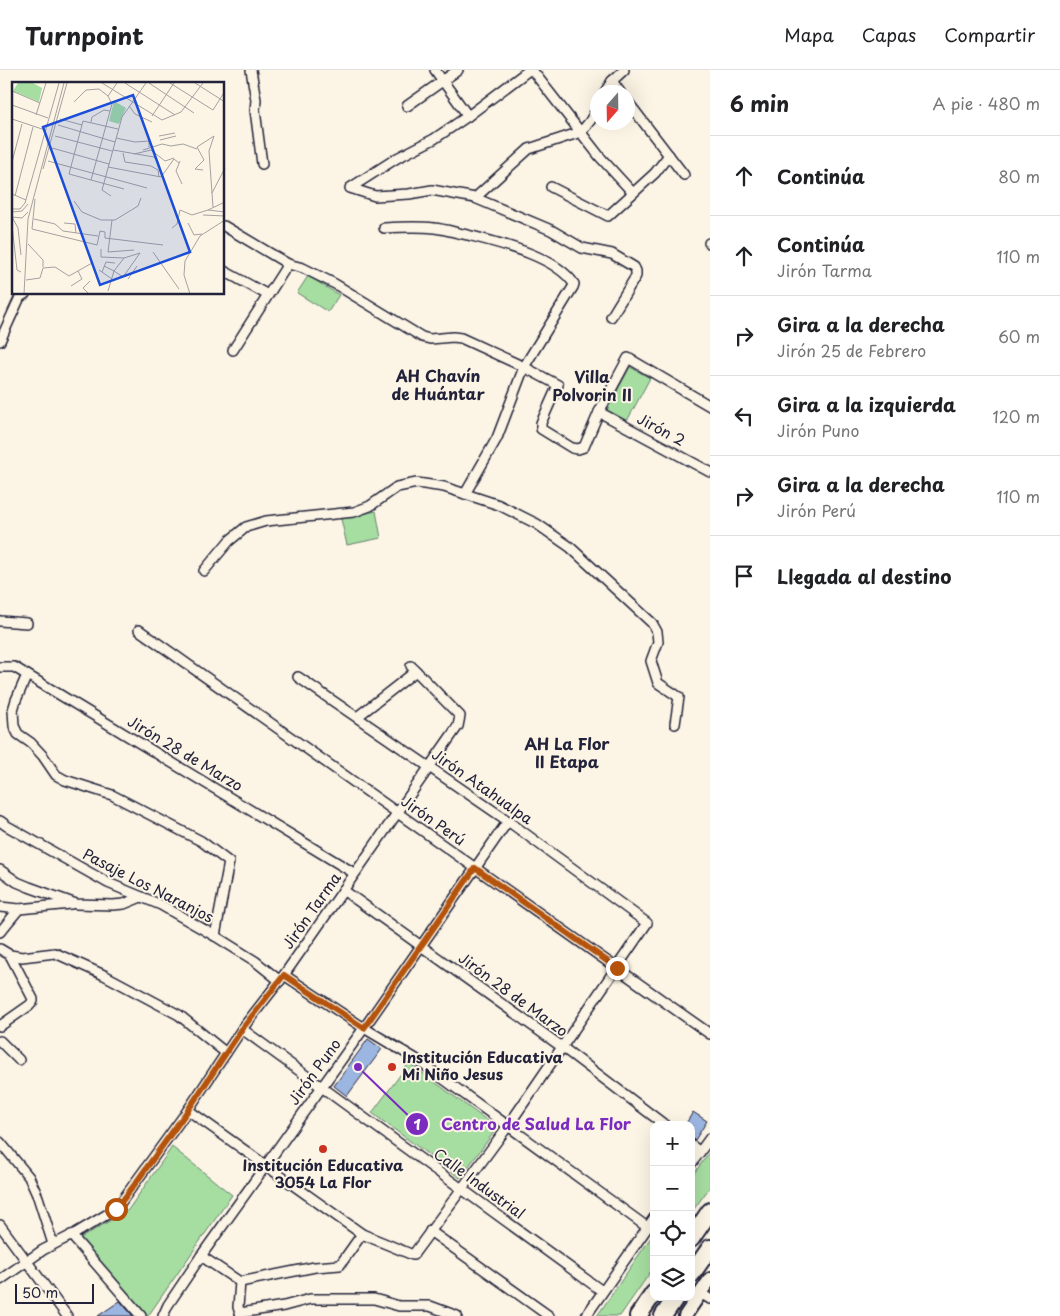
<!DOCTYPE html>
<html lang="es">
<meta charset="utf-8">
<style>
:root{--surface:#fff;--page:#f2f2f2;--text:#202124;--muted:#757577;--line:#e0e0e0}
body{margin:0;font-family:"Playpen Sans",sans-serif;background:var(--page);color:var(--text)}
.controls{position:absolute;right:15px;bottom:15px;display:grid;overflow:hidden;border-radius:10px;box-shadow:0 5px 20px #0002}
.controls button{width:45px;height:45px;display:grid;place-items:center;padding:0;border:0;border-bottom:1px solid var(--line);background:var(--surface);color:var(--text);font:25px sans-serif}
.compass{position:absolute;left:590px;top:15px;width:45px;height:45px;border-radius:50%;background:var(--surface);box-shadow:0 5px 20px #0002;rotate:200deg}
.scale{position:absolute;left:15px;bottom:12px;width:79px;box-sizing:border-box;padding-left:5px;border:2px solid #22223b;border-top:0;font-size:14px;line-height:18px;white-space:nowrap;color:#22223b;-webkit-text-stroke:4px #fcf5e5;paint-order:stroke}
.stop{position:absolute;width:15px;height:15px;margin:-11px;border:4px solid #b45309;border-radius:50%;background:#fff}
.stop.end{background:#b45309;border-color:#fff;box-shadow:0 1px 5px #0008}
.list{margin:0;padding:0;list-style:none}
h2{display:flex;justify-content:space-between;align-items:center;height:65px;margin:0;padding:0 20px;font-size:21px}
h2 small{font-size:16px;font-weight:400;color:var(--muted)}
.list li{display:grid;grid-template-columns:32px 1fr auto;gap:15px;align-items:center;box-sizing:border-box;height:80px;padding:0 20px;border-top:1px solid var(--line)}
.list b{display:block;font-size:19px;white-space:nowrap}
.list p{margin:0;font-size:16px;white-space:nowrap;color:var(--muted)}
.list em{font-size:16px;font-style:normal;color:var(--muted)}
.icon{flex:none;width:28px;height:28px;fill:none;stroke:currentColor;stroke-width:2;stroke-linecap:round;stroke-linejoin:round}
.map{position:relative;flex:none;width:710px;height:1246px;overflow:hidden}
header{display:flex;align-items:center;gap:30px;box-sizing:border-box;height:70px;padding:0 25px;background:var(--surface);border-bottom:1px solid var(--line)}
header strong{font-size:24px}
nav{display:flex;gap:28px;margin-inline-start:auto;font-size:18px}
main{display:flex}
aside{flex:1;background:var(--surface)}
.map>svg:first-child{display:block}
.green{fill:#a6dda1;stroke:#64806e}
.building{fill:#9cb6e2;stroke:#22223b}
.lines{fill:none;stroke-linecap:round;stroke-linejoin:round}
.street-casing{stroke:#22223b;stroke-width:12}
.secondary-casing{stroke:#22223b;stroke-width:16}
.highway-casing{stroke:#22223b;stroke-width:20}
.street{stroke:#fcf5e5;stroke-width:9}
.secondary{stroke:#fcf5e5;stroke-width:12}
.highway{stroke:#fcf5e5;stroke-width:16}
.route{stroke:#b45309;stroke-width:6}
.poi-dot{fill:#c8321e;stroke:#fcf5e5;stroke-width:2}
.labels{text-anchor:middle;stroke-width:4;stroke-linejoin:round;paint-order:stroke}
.street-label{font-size:15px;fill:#22223b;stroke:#fcf5e5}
.poi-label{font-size:15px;font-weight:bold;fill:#22223b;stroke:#fcf5e5;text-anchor:start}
.neighbourhood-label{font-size:16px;font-weight:bold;fill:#22223b;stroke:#fcf5e5}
.inset-road{fill:none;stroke:#a5a1a1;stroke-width:1}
.view{fill:#1d4ed8;fill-opacity:0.15;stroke:#1d4ed8;stroke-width:2.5}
.inset-edge{fill:none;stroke:#22223b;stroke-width:2.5}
.leader{fill:none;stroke:#7b2cbf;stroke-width:2}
.callout-dot{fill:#7b2cbf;stroke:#fcf5e5;stroke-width:2}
.mark-label{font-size:15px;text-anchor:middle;font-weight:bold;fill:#fff}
.callout-label{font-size:16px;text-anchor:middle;font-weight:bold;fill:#7b2cbf;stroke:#fcf5e5;stroke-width:4;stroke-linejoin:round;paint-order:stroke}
</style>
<header>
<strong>Turnpoint</strong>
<nav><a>Mapa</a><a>Capas</a><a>Compartir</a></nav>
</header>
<main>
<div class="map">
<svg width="710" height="1246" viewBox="0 0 710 1246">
<rect width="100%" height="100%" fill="#fcf5e5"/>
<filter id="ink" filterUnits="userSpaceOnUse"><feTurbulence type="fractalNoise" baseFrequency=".02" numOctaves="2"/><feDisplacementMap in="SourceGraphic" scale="10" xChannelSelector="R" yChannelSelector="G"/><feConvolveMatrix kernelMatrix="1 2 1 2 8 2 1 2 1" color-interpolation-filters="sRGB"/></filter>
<g filter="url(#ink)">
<g class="green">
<path d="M308,206L339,225L328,242L297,223Z"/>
<path d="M630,297L650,308L627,351L607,340Z"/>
<path d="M376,441L381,468L347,475L341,449Z"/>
<path d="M409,993L497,1058L460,1108L372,1043Z"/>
<path d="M172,1077L232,1125L148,1246H141L77,1170L128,1140Z"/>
<path d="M710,1081V1117L691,1143V1108Z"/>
<path d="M654,1163V1197L620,1246H597Z"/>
</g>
<g class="building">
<path d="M368,969L382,979L347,1026L334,1016Z"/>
<path d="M693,1042L707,1051L695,1070L691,1069V1055H685Z"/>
<path d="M120,1231L133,1246H98Z"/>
</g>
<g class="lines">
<g class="street-casing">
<g id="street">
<path d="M251,0L256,30L255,40L262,94"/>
<path d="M435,0L468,46"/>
<path d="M529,0L468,46L434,69L397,88L350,118L375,126L409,124L432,120L475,128L529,79L581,62L590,51L598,37"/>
<path d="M532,0L600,87L633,123"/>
<path d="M612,11L620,22"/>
<path d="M605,22L612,11L624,0"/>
<path d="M628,32L684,105"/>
<path d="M407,36L458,0"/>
<path d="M551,117L608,146L655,103L669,85"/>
<path d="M475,128L551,160L582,178L612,184L634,197L636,201V206L611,247"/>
<path d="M224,156L288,194L303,198L335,214L422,267L430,269L453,267L461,268L524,297L558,315L541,353V359L572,378L578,379L584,377L599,342L628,288L710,336"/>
<path d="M384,158C401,157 417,156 434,158C445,159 457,163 468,165C499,173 556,186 574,214L573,217L524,297L497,368L465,424"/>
<path d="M709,173H710"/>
<path d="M224,201L268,225"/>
<path d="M0,271L20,227L25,224"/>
<path d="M233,280L288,194"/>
<path d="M599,342L710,402"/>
<path d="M204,501L229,471L246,457L266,451L354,442L370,436L397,417L417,413L444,417L499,435L537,454L570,477L652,553L657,562L658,572L651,591L658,613L679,627L675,654"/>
<path d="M0,551L27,553"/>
<path d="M139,560L710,964"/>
<path d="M0,597H14L354,803"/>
<path d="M27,605L16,630L13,640L14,656L18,664L31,673L43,686L56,705L65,710L112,725L201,771L229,792L215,866"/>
<path d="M357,647L416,601"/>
<path d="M0,751L7,756L108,813L161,835L215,866L255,891L280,911"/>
<path d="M0,800L17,812L29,817L76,834L113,835L124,834L141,827"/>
<path d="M343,820L562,977L665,1055"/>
<path d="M0,837L19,839L71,834"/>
<path d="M0,862L19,839"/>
<path d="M0,879L10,885L22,887L55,883L104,905L179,945L226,983"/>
<path d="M284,905L364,958L416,989L647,1157"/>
<path d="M0,956L30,935L33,931V929L10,885"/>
<path d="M242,959L602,1221"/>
<path d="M0,971L19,990"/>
<path d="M188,1040L362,1164L413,1185L508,1056L647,853L508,751L298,607"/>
<path d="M0,1072L29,1107L38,1127L53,1174"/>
<path d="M691,1075L700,1082"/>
<path d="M691,1094L710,1068"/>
<path d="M0,1155L67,1246"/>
<path d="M430,1161L549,1246"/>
<path d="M71,1165L141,1246"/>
<path d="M201,1186L240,1212L315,1197L340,1195L362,1164"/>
<path d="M0,1210L43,1180L76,1163L116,1139L188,1040L242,959L284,905L458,656L460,646L411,596"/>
<path d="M240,1212L238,1237L240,1243L284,1236L310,1229H374L399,1236H430L457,1246"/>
<path d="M700,1223L710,1229"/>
<path d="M163,1246L168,1235L201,1186L364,958L508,751"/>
<path d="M586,1246L654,1148"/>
</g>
</g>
<g class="secondary-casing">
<path id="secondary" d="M685,1246L710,1209"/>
</g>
<g class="highway-casing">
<g id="highway">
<path d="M691,1169L710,1141"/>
<path d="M691,1205L710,1178"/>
<path d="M638,1246L654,1223"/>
<path d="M663,1246L676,1227"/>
</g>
</g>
<use href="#street" class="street"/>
<use href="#secondary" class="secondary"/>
<use href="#highway" class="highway"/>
</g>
</g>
<g class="lines" filter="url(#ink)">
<path class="route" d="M116,1139L135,1114L188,1040L242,959L284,905L364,958L475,798L617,898"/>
</g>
<g class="poi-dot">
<circle cx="392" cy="997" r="5"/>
<circle cx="323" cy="1079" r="5"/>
</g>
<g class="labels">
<g class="street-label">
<text transform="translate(661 360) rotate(28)" y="5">Jirón 2</text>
<text transform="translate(185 684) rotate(31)" y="5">Jirón 28 de Marzo</text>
<text transform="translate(482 717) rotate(35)" y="5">Jirón Atahualpa</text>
<text transform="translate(433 751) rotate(35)" y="5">Jirón Perú</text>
<text transform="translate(148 816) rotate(27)" y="5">Pasaje Los Naranjos</text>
<text transform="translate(312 841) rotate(-55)" y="5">Jirón Tarma</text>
<text transform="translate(513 925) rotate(36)" y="5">Jirón 28 de Marzo</text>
<text transform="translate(315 1002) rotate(-54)" y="5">Jirón Puno</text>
<text transform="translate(479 1114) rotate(36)" y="5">Calle Industrial</text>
</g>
<g class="poi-label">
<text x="402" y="993">Institución Educativa<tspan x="402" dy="17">Mi Niño Jesus</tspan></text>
<text x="323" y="1101" text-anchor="middle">Institución Educativa<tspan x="323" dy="17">3054 La Flor</tspan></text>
</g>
<g class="neighbourhood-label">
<text x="438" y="312">AH Chavín<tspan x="438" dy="18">de Huántar</tspan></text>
<text x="592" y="313">Villa<tspan x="592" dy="18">Polvorin II</tspan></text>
<text x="567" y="680">AH La Flor<tspan x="567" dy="18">II Etapa</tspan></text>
</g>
</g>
<g transform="translate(12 12)">
<rect width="212" height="212" fill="#fcf5e5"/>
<path d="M6,1H21L30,6L27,20L1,9ZM102,19L114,26L107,42L97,39Z" fill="#a6dda1"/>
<path class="inset-road" d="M90,1L150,38L169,30L191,1M113,1L163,33M137,1L182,31M158,1L201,28L213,9M183,1L213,20M0,9L28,21M96,14L105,1M62,20L74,8L87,7L96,14M0,23L36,36M117,24L123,32L140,40M24,33L34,1M140,34L162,1M0,37L33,48M48,37L70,43M79,40L80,35L92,28L98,29M46,43L103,60M106,47L71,39L57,92L112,107M43,54L100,69M147,54L163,51M104,56L123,60L137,59V65M148,58L164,54M40,66L97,82M101,68L142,75L146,80M131,68L150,62L159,64L171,62L185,67M111,71L113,80L139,84L146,88L147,95M122,72L139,68L153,79L162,76M36,79L135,106M168,79L164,89L170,102M0,80L10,42M96,85L149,95L162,77L167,81M31,87L55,1M191,88L183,87L192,78L185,65L202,54L197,69L201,125M79,98L100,22L96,14M200,111L213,86M0,112L14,118M3,114L21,45M99,114L90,108L110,35L134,1M23,117L20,147L85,163L88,149L93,150V156L151,163M62,119L70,130L89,138H103L126,124L129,116M0,127H8L13,121L47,1M196,128L213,120M0,130L10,129L16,122M191,133L213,134M0,135L6,146L9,173M0,135L10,136L16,130M22,137L43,142L51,149L86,154M100,138L96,170L122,168M52,141L63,142L64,151M176,141L182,153L190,152M0,143L5,188L9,190M160,146L165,142L168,128L180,133L196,128L213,130M16,162L31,178V185M89,167V175L112,176M141,170L167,207M92,184L102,189L111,195L128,171L112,176L102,189L96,209M87,188L100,197M90,190L94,180L103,181M116,197L125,184M14,198L28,196L31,186L43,185L57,194L80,181M59,204L70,197L66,189M12,212L16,137L52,1M77,212L71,206L78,199M178,212L172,193L173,179L188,154L213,138"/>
<path class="view" d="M121,13L178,170L88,203L31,45Z"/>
<rect width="212" height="212" class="inset-edge"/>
</g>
<path class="leader" d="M358 997L417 1054"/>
<g class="callout-dot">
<circle cx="358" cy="997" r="5"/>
<circle cx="417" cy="1054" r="12"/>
</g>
<g class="mark-label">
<text x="417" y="1060">1</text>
</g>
<g class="callout-label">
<text x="536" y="1060">Centro de Salud La Flor</text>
</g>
</svg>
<div class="controls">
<button>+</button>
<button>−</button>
<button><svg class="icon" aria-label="locate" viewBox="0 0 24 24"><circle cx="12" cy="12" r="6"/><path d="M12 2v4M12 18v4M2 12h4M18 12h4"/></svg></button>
<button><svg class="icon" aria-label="layers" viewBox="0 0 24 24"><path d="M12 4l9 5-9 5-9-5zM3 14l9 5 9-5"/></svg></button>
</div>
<svg class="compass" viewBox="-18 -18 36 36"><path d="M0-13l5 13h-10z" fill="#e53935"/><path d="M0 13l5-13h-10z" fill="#757577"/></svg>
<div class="scale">50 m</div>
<div class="stop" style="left:116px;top:1139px"></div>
<div class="stop end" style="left:617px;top:898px"></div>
</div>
<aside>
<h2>6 min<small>A pie · 480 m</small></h2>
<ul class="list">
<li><svg class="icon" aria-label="ahead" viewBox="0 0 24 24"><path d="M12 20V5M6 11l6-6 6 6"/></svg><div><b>Continúa</b></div><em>80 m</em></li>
<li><svg class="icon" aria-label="ahead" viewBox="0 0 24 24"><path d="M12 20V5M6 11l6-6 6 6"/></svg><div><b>Continúa</b><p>Jirón Tarma</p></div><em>110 m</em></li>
<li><svg class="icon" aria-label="right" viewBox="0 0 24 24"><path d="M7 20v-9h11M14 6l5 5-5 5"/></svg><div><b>Gira a la derecha</b><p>Jirón 25 de Febrero</p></div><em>60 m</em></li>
<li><svg class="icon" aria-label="left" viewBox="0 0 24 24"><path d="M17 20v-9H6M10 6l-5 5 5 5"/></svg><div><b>Gira a la izquierda</b><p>Jirón Puno</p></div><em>120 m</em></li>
<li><svg class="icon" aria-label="right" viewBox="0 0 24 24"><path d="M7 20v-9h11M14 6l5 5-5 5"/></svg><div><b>Gira a la derecha</b><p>Jirón Perú</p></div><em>110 m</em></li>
<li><svg class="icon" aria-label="arrive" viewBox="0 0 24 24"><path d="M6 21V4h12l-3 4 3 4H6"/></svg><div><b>Llegada al destino</b></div></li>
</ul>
</aside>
</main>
